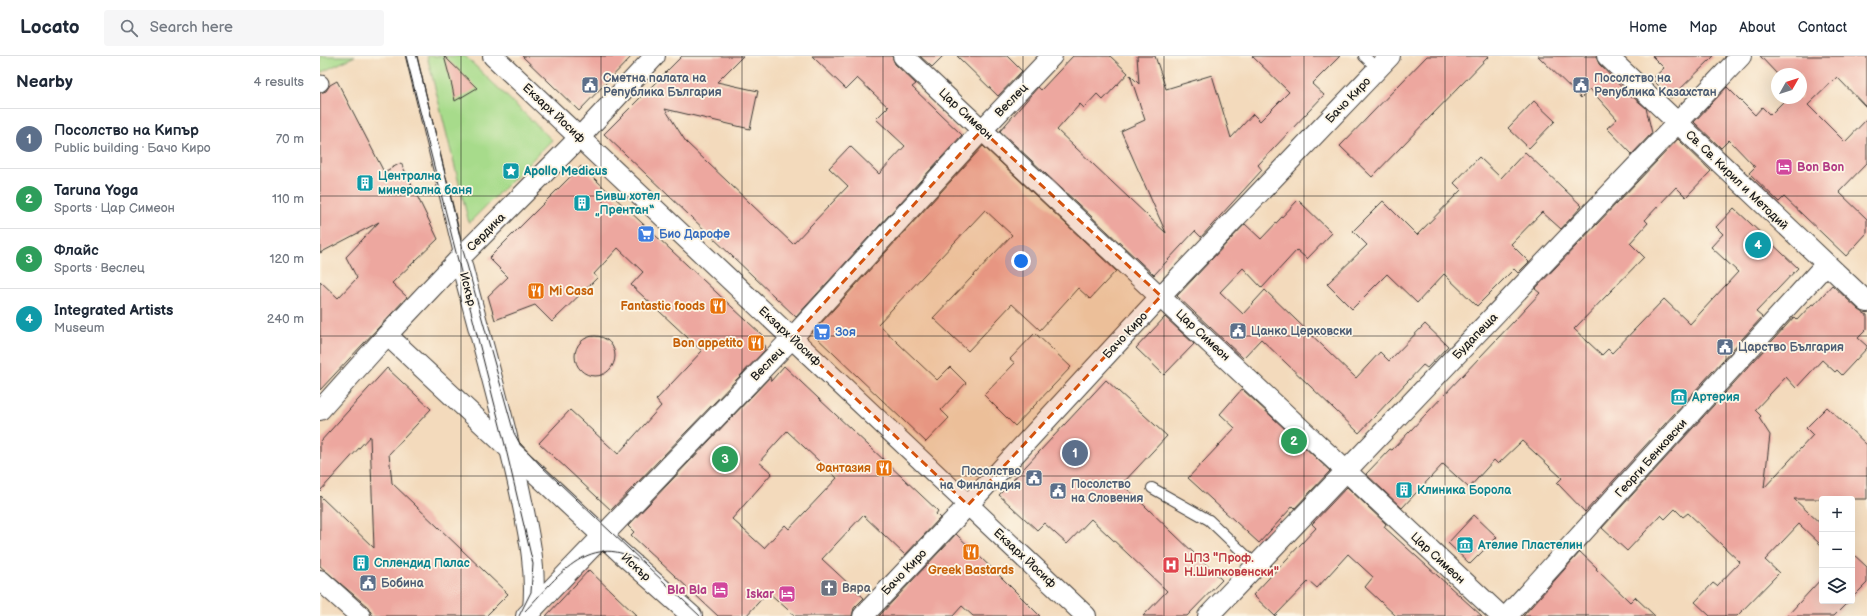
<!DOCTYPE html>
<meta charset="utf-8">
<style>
:root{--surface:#fff;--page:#f6f6f7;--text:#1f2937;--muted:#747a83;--line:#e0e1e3;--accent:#b5179e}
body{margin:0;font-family:"Balsamiq Sans",sans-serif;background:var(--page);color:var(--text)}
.controls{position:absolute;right:12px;bottom:12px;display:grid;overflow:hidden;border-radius:4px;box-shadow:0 4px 16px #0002}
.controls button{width:36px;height:36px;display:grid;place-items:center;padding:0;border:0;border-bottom:1px solid var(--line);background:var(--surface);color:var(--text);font:20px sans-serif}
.compass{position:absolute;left:1451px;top:12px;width:36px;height:36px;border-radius:50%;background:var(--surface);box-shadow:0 4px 16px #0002;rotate:51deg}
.you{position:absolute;left:701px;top:205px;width:14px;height:14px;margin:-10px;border:3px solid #fff;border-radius:50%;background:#1a73e8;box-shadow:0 0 0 6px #1a73e833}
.badge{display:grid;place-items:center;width:26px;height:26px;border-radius:50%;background:var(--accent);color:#fff;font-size:13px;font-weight:700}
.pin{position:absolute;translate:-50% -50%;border:2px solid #fff;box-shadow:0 1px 4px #0006}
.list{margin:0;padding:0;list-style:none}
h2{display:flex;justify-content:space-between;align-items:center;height:52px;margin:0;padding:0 16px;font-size:17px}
h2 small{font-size:13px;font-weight:400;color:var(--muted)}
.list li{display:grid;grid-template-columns:26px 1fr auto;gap:12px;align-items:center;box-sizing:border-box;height:60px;padding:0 16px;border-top:1px solid var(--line)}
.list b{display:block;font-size:15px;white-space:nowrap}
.list p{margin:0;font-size:13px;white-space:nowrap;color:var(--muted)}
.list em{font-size:13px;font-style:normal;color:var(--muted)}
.icon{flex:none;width:22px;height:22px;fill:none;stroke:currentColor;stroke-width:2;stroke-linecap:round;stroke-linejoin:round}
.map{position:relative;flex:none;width:1547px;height:560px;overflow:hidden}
header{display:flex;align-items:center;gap:24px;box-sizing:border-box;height:56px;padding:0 20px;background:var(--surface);border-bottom:1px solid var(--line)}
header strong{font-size:19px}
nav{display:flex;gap:22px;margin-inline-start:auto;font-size:14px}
.search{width:280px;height:36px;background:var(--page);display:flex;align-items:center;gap:10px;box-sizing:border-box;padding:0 14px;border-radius:4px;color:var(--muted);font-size:15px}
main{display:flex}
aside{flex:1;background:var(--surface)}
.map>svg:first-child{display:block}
.green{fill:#a7db8b;stroke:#627c54}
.building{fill:#eda79f;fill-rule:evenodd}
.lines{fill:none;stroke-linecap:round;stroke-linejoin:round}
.service-casing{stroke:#3c3834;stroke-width:12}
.pedestrian-casing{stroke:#3c3834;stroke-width:17}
.minor-casing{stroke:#3c3834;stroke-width:22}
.service{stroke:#fff;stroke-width:10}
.pedestrian{stroke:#fff;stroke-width:15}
.minor{stroke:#fff;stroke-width:20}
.tram{stroke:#1c1c1c;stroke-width:1}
.marked{fill:#d4530e;fill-opacity:0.2;stroke:#d4530e;stroke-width:3;stroke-dasharray:8 5;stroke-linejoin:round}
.grid{fill:none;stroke:#1c1c1c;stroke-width:1;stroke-opacity:0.55}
.labels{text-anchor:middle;stroke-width:3.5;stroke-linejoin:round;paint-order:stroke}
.service-label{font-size:12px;font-weight:bold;fill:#4e5e75;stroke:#fcf5e5;text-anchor:start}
.street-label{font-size:12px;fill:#1c1c1c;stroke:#fcf5e5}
.hotel-label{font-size:12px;font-weight:bold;fill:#b23c85;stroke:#fcf5e5;text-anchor:end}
.culture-label{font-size:12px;font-weight:bold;fill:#0d838f;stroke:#fcf5e5;text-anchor:start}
.shop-label{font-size:12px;font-weight:bold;fill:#366cbe;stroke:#fcf5e5;text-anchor:start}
.food-label{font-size:12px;font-weight:bold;fill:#c56008;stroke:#fcf5e5;text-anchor:end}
.health-label{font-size:12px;font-weight:bold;fill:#be3a42;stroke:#fcf5e5;text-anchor:start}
.worship-label{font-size:12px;font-weight:bold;fill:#5b616d;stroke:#fcf5e5;text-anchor:start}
</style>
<header>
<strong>Locato</strong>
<div class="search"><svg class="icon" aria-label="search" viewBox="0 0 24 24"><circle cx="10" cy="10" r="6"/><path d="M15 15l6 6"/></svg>Search here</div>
<nav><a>Home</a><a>Map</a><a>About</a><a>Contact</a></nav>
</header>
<main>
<aside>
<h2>Nearby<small>4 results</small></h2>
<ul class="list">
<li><span class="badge" style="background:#5c6f8a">1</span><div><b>Посолство на Кипър</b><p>Public building · Бачо Киро</p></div><em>70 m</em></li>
<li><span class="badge" style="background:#2e9e5b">2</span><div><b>Taruna Yoga</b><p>Sports · Цар Симеон</p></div><em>110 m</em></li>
<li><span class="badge" style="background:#2e9e5b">3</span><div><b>Флайс</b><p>Sports · Веслец</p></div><em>120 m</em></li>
<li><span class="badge" style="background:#0f9aa8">4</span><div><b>Integrated Artists</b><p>Museum</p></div><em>240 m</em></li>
</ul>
</aside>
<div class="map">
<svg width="1547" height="560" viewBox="0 0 1547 560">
<rect width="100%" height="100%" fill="#fcf5e5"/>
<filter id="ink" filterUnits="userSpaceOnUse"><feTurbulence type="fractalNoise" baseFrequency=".025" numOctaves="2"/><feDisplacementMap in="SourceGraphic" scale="8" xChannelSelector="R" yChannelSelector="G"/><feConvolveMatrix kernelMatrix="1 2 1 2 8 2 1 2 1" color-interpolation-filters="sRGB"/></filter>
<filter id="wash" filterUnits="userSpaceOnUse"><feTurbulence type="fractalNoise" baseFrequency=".012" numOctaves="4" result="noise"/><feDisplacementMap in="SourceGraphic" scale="16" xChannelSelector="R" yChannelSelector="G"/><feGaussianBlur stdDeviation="0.9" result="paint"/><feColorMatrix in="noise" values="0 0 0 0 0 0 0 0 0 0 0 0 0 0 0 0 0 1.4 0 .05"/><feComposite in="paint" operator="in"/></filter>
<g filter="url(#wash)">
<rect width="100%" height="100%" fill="#f3dabc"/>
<g class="green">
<path d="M0,0H35L0,17Z"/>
<path d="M107,0H145L232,84L149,167Z"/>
</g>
<g id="blocks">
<g class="building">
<path d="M124,0L157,32L135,45L132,30Z"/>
<path d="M202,0H312L259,55Z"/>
<path d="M362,0H423L397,26L438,35L430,73L345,53L366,86L473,188L528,130L509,112L530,90L559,118L585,90L556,63L568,51L537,22L526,33L492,0H572L575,8L596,28L592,31L642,79L476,261L284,78Z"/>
<path d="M600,0H623L612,11Z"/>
<path d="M637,0H687L702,15L678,40Z"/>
<path d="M753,0H790L808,17L783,44L777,38L764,52L760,48L737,74L846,177L801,75L825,64L810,19L819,28L817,0H835L846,33L892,19L911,82L933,58L940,65L969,36L932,0H1020L992,28L1004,39L938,109L942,114L881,181L875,175L834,219L680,75L718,31L721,34Z"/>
<path d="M1107,0H1169L1052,121L1020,90Z"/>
<path d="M1218,0H1276L1279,8L1312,42L1313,41L1326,52L1332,77L1312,98L1287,72L1297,63L1270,33L1261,42Z"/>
<path d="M1332,0H1394L1351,42L1332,23L1344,12Z"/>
<path d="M1440,0H1547V52L1517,21L1488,49L1525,86L1547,63V107L1519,136L1547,163V177L1526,200L1464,141L1459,146L1429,117L1435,111L1409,84L1401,92L1374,66L1407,31L1435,59L1442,51L1450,59L1467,42H1481V18H1457Z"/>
<path d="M17,25L64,116L81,107L118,183L72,227L87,241L0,334V225L18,242L37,222L26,201L59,166L0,197V37L6,35L10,29Z"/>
<path d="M1214,45L1235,65L1209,92L1188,72Z"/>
<path d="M1358,83L1391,115L1366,141L1356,131L1325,164L1328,167L1310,187L1324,201L1254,273L1282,299L1288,293L1292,297L1344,243L1370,268L1418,216L1391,191L1403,178L1396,171L1414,152L1478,212L1436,256L1442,261L1265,456L1237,427L1242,422L1202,385L1178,408L1174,404L1149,432L1123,408L1082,452L1046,418L1070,393L1072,394L1194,265L1220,237L1215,233Z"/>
<path d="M663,90L796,215L770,243L758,232L720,274L692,248L648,295L613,262L692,179L665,154L558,268L617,324L630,311L646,327L621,354L629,362L606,386L492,277Z"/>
<path d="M1205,96L1262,150L1241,173L1222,156L1191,188L1209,206L1198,217L1194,213L1157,250L1124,218L1097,247L1067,218L1032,253L1007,228L1047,189L1033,175L1063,145L1097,179L1141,134L1134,127L1159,101L1181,122Z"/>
<path d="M261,110L442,279L445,294L291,454L219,387L250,354L298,398L341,350L336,344L382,295L311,229L323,216L298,192L274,218L277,222L232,266L215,249L175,264L168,240L188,221L169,202Z"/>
<path d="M978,144L1012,177L987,203L977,194L942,232L923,212L900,236L923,258L945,234L1036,322L1060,296L1069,305L1105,268L1128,290L1107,312L1103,309L1039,377L941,283L923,302L857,240L925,168L941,183Z"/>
<path d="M1512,229L1539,254L1547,259V273L1538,282L1547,290V292L1522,319L1517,314L1515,316L1502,304L1476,332L1466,321L1435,354L1441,360L1439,362L1450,379L1444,432L1493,379L1486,372L1507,351L1547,389V443H1474L1502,469V490L1479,468L1445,504L1459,517L1417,560H1390L1375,546L1393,527L1397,530L1420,506L1368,457L1363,461L1355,453L1345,463L1341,459L1307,495L1282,472L1474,261L1477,264L1492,248L1494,249Z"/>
<path d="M845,261L874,288L844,319L816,292Z"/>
<path d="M715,277L751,311L695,370L664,339L695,307L690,303Z"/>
<circle cx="275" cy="300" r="20"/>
<path d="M464,310L618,455L616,458L620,462L585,499L543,459L502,503L544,542L534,552L532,560H475L448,536L426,560H398L311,479L314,476L308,470L450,321L451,325ZM467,375L517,422L469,473L465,469L444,492L412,463L452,417L439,406Z"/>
<path d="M67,312L111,353L69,398L72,427L188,538L166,560H53L48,551L0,510V440L54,492L50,380L0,435V386Z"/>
<path d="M786,324L847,380L802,428L902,524L867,560H823L847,535L771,463L747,488L724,467L717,474L679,439Z"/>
<path d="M922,333L1010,415L975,452L973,450L939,487L868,422L915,372L900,358Z"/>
<path d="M1027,431L1066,468L1064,471L1162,560H1076L1045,531L1053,521L1028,498L997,532L989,525L955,560L933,539L996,472L992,468Z"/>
<path d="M1154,459L1177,481L1150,508L1128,487Z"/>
<path d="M636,478L683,523L720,560H653L642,550L633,560H559Z"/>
<path d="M1260,496L1277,512L1276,513L1310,546L1315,541L1335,560H1203Z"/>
<path d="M1532,497L1547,511V527L1532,542Z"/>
<path d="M269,514L317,560H226Z"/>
<path d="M1502,522V545H1529L1514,560H1467Z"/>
</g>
</g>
</g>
<g filter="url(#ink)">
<use href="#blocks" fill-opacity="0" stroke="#3c3834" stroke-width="1"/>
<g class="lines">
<g class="service-casing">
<g id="service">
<path d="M91,0L140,202"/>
<path d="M1044,0L1058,13"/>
<path d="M832,432L889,464L936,509"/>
</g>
</g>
<g class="pedestrian-casing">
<path id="pedestrian" d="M0,28L1,27"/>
</g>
<g class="minor-casing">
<g id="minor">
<path d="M173,0L766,560"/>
<path d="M583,0L1181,560"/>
<path d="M1287,0L1547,246"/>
<path d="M140,202C160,280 183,357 200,436C208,475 217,512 213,553"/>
<path d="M67,279L301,497L372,560"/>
<path d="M0,354L67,279L137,205L260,81L335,0"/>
<path d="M0,524L40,560"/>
<path d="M206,560L472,282L662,74L732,0"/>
<path d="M543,560L648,449L841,240L1070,0"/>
<path d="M888,560L1421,0"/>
<path d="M1187,560L1506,208"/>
</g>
</g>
<use href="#service" class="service"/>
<use href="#pedestrian" class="pedestrian"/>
<use href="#minor" class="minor"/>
<g class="tram">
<path d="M86,0L185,389L213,508L211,536L199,560"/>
<path d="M97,0L144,198L194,377L199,386L221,410L380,560"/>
<path d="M205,555C235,524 268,475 317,504"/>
</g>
</g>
</g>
<path class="marked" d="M662,74L841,240L648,449L472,282Z"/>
<path class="grid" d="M141,0V560M281,0V560M422,0V560M563,0V560M703,0V560M844,0V560M984,0V560M1125,0V560M1266,0V560M1406,0V560M0,140H1547M0,280H1547M0,420H1547"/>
<defs>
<g id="civic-square" transform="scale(0.9)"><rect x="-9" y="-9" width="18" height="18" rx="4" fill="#5c6f8a" stroke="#fcf5e5"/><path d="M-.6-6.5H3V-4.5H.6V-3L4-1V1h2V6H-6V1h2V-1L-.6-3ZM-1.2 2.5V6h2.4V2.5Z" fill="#fff"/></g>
<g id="hotel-square" transform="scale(0.9)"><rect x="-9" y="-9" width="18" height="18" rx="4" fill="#d1479c" stroke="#fcf5e5"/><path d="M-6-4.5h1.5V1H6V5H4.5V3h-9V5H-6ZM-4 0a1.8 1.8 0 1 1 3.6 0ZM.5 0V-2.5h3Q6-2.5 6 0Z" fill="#fff"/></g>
<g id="sight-square" transform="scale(0.9)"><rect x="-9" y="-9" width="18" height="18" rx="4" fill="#0f9aa8" stroke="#fcf5e5"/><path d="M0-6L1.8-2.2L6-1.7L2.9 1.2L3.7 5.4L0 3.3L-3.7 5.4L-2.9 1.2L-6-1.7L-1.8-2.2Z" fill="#fff"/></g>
<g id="building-square" transform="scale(0.9)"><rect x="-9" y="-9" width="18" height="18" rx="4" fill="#0f9aa8" stroke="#fcf5e5"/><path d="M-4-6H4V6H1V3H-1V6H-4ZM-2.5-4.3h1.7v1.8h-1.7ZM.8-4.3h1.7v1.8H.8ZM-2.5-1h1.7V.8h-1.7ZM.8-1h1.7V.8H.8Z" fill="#fff"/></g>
<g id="supermarket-square" transform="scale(0.9)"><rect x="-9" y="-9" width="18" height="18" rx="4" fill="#3f7fe0" stroke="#fcf5e5"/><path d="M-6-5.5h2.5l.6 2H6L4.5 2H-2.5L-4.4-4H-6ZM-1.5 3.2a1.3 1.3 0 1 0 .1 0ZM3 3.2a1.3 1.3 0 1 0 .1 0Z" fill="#fff"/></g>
<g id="restaurant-square" transform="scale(0.9)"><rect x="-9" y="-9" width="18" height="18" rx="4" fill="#e8710a" stroke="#fcf5e5"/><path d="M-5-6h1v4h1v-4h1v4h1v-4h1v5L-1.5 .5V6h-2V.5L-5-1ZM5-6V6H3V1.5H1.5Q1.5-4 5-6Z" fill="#fff"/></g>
<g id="museum-square" transform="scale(0.9)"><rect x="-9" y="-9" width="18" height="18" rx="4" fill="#0f9aa8" stroke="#fcf5e5"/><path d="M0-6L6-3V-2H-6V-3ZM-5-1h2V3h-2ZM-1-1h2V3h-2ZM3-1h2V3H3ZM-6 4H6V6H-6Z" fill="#fff"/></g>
<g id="hospital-square" transform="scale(0.9)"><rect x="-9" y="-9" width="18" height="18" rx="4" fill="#e0444e" stroke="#fcf5e5"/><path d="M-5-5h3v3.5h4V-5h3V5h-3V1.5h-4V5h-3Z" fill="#fff"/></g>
<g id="church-square" transform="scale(0.9)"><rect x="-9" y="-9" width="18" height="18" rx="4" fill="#6b7280" stroke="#fcf5e5"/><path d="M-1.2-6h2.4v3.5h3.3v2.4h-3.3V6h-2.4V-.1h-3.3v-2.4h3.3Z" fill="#fff"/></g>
</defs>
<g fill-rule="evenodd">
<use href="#civic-square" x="270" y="29"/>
<use href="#civic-square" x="1261" y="29"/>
<use href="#hotel-square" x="1464" y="111"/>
<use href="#sight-square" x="191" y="115"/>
<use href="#building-square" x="45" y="127"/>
<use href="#building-square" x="262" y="147"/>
<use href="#supermarket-square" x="326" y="178"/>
<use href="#restaurant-square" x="216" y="235"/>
<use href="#restaurant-square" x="398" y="250"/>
<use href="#civic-square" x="918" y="275"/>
<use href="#supermarket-square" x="502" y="276"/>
<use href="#restaurant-square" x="436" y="287"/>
<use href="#civic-square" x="1405" y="291"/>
<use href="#museum-square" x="1359" y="341"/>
<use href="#restaurant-square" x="564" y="412"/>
<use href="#civic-square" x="714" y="422"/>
<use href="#building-square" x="1084" y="434"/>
<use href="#civic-square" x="738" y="435"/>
<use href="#museum-square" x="1145" y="489"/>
<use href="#restaurant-square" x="651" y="496"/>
<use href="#building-square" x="41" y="507"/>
<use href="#hospital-square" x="851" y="509"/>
<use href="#civic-square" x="48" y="527"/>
<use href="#church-square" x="509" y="532"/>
<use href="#hotel-square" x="400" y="534"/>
<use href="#hotel-square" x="467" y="538"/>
</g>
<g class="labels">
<g class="service-label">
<text x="283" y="26">Сметна палата на<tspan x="283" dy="14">Република България</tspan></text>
<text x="1274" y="26">Посолство на<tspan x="1274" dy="14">Република Казахстан</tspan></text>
<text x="931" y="279">Цанко Церковски</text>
<text x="1418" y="295">Царство България</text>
<text x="701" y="419" text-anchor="end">Посолство<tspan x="701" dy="14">на Финландия</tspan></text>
<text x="751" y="432">Посолство<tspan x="751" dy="14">на Словения</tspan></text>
<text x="61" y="531">Бобина</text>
</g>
<g class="street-label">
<text transform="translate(691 44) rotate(-46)" y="4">Веслец</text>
<text transform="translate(1028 44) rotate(-46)" y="4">Бачо Киро</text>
<text transform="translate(234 57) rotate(43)" y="4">Екзарх Йосиф</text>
<text transform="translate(646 58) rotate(43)" y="4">Цар Симеон</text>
<text transform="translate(1417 124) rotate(44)" y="4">Св. Св. Кирил и Методий</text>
<text transform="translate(166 176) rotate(-45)" y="4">Сердика</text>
<text transform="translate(148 233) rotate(75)" y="4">Искър</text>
<text transform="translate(805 279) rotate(-47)" y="4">Бачо Киро</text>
<text transform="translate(883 279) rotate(43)" y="4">Цар Симеон</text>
<text transform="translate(470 280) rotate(43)" y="4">Екзарх Йосиф</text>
<text transform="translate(1155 280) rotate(-46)" y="4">Будапеща</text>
<text transform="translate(447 308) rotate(-46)" y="4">Веслец</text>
<text transform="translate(1331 402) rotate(-48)" y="4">Георги Бенковски</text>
<text transform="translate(705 502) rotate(43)" y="4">Екзарх Йосиф</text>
<text transform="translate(1118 502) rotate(43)" y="4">Цар Симеон</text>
<text transform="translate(316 511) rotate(42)" y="4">Искър</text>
<text transform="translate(584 516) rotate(-46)" y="4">Бачо Киро</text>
</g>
<g class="hotel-label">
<text x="1477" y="115" text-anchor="start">Bon Bon</text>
<text x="387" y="538">Bla Bla</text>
<text x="454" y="542">Iskar</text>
</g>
<g class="culture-label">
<text x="204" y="119">Apollo Medicus</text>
<text x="58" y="124">Централна<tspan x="58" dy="14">минерална баня</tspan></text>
<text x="275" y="144">Бивш хотел<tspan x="275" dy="14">„Прентан“</tspan></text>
<text x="1372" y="345">Артерия</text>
<text x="1097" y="438">Клиника Борола</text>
<text x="1158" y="493">Ателие Пластелин</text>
<text x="54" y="511">Сплендид Палас</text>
</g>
<g class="shop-label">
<text x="339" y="182">Био Дарофе</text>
<text x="515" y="280">Зоя</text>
</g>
<g class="food-label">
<text x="229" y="239" text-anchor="start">Mi Casa</text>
<text x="385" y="254">Fantastic foods</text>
<text x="423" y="291">Bon appetito</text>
<text x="551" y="416">Фантазия</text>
<text x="651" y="518" text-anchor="middle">Greek Bastards</text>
</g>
<g class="health-label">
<text x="864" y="506">ЦПЗ "Проф.<tspan x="864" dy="14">Н.Шипковенски"</tspan></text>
</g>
<g class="worship-label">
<text x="522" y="536">Вяра</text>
</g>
</g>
</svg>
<div class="controls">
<button>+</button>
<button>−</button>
<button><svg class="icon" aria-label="layers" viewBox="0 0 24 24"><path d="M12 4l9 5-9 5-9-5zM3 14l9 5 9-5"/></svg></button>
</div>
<svg class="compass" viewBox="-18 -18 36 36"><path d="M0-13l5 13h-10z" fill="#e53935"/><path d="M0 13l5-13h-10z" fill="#747a83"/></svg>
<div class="you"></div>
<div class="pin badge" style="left:755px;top:397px;background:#5c6f8a">1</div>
<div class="pin badge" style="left:974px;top:385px;background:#2e9e5b">2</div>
<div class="pin badge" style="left:405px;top:403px;background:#2e9e5b">3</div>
<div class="pin badge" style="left:1438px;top:189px;background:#0f9aa8">4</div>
</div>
</main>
